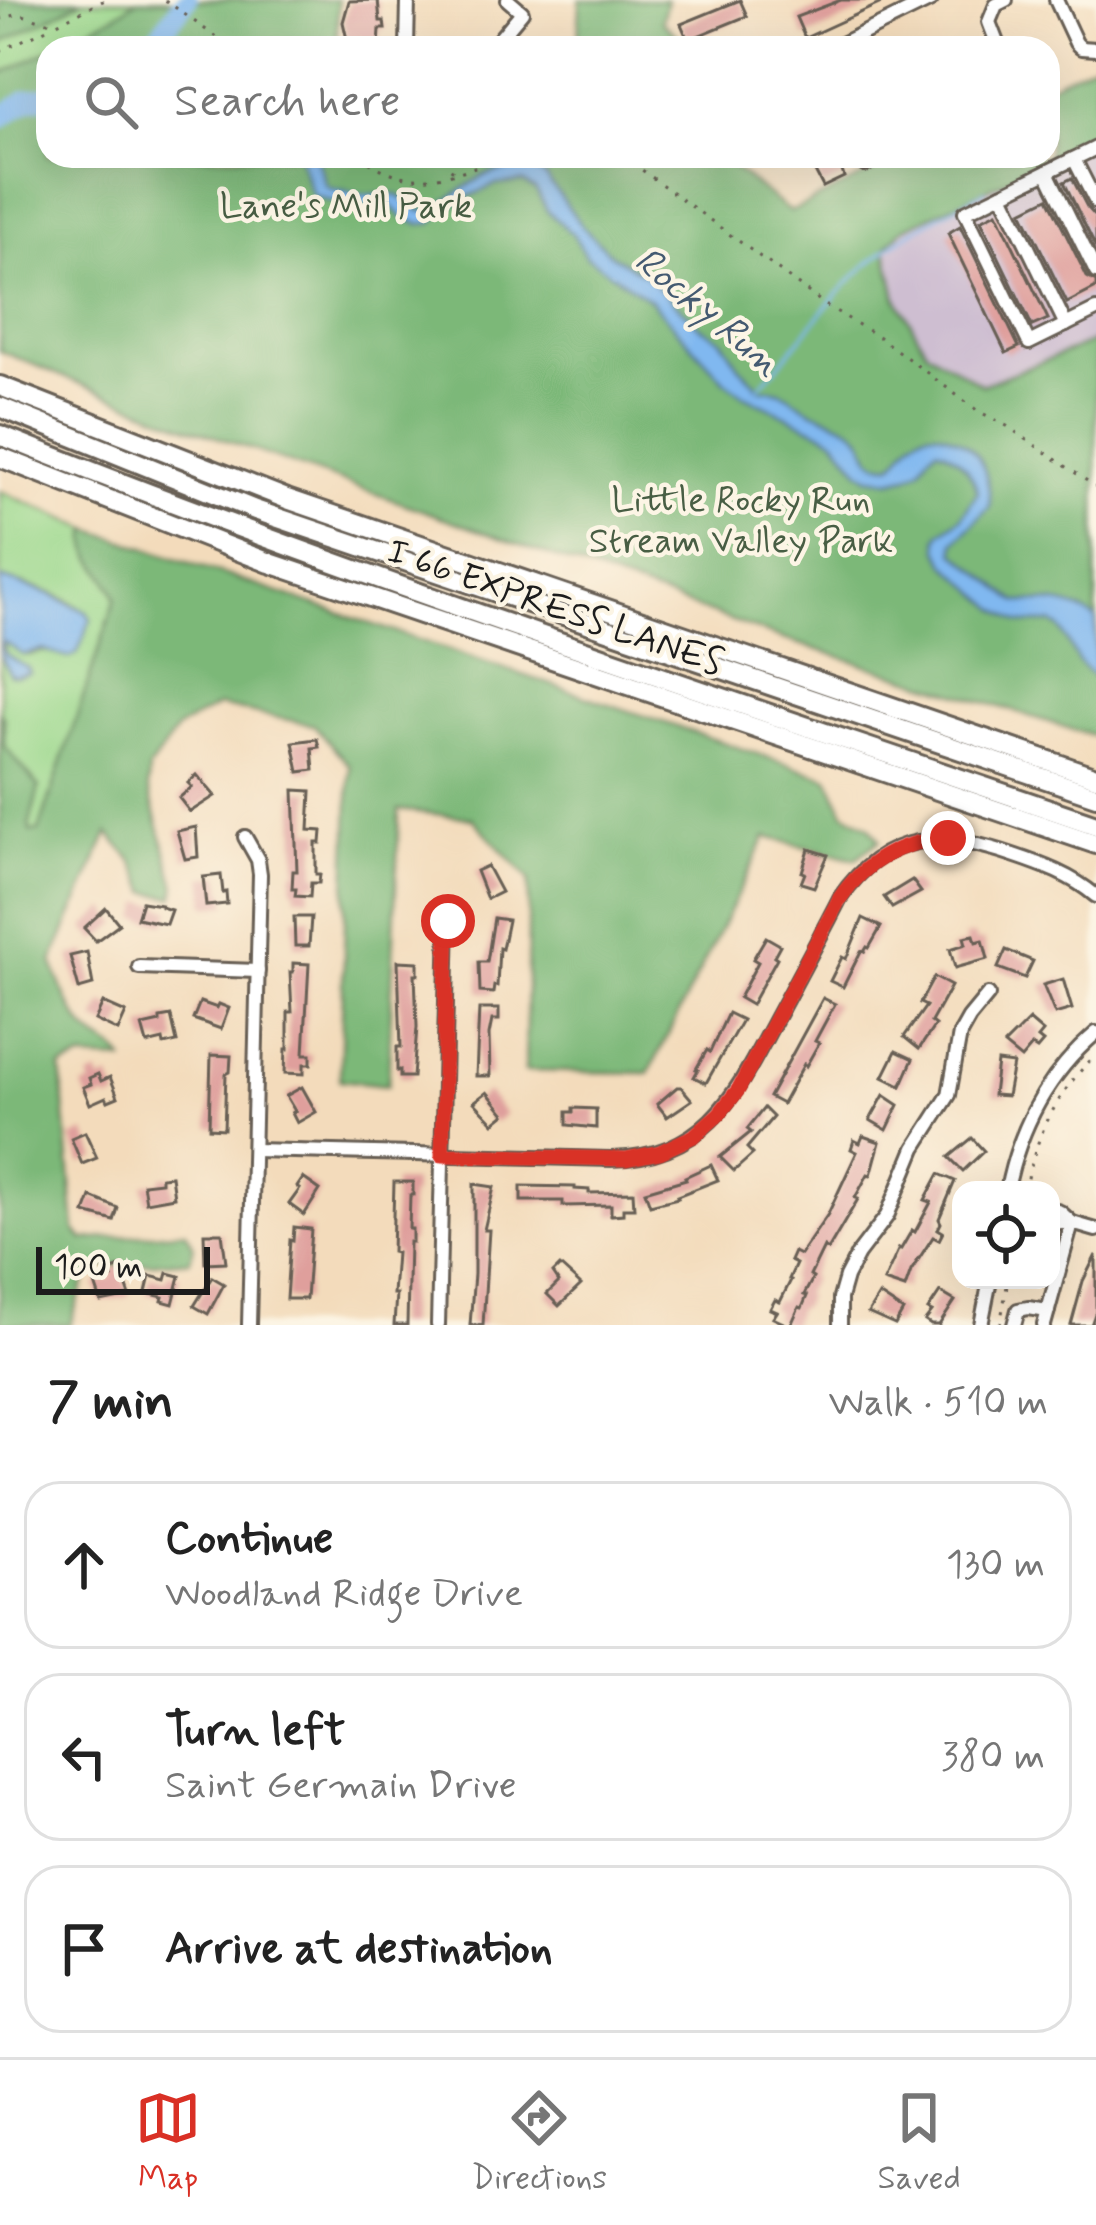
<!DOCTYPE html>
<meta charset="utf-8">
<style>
:root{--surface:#fff;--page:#f2f2f2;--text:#222;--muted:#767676;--line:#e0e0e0;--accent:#d93025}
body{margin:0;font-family:Mynerve,sans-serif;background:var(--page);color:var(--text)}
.controls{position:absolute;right:36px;bottom:36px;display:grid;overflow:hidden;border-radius:24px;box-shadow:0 12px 48px #0002}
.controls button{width:108px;height:108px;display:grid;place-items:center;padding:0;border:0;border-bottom:3px solid var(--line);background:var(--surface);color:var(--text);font:60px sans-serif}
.scale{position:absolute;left:36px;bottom:30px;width:174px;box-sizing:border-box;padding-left:12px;border:6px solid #1c1c1c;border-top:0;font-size:33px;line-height:42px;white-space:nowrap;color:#1c1c1c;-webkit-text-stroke:9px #fcf5e5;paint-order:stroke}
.stop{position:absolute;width:36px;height:36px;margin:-27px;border:9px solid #d93025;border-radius:50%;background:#fff}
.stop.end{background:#d93025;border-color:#fff;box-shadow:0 3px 12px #0008}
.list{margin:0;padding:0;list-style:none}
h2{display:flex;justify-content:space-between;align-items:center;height:156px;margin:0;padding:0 48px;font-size:51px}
h2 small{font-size:39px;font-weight:400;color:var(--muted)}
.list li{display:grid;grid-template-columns:78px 1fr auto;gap:36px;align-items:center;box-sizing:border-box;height:168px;margin:0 24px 24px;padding:0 24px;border:3px solid var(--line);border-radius:36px}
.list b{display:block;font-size:45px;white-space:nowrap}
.list p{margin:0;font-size:39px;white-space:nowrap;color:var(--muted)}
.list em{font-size:39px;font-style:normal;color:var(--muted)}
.icon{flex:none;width:66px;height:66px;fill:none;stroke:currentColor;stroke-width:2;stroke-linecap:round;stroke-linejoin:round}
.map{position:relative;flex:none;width:1096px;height:1325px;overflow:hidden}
.search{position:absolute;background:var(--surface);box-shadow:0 12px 48px #0002;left:36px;right:36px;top:36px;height:132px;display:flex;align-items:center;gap:30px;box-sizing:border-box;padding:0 42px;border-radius:36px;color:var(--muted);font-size:45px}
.sheet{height:732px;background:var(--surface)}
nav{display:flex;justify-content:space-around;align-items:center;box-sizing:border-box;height:168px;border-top:3px solid var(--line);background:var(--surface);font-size:33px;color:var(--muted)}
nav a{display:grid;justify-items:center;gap:6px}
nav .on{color:var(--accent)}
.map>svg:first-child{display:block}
.industrial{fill:#cebed1}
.green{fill:#9bd88d;stroke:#5c7a54;stroke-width:3}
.forest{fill:#7cb878;stroke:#4c6a4a;stroke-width:3}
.water{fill:#80b8f0;stroke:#4e6a86;stroke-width:3}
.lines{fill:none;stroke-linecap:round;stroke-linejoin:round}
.stream{stroke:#80b8f0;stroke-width:3}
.river{stroke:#80b8f0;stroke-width:21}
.building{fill:#df9f9c}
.minor-casing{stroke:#675f54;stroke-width:18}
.highway-casing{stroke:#675f54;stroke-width:24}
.path{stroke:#675f54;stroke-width:3;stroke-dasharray:3 9;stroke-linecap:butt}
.minor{stroke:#fff;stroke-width:12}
.highway{stroke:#fff;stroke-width:18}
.route{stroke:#d93025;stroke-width:15}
.labels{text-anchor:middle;stroke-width:9;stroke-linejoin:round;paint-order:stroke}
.park-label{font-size:36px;fill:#485e44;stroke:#fcf5e5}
.street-label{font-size:36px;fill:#1c1c1c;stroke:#fcf5e5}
.water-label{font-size:39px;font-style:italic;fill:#445a71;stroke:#fcf5e5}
</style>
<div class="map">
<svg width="1096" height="1325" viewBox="0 0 1096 1325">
<rect width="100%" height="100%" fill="#fcf5e5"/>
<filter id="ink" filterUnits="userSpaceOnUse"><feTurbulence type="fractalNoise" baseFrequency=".00833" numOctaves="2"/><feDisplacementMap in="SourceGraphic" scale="24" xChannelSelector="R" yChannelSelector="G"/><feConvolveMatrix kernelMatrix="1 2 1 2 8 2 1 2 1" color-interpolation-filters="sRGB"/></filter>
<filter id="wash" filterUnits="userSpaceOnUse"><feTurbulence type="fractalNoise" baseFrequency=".004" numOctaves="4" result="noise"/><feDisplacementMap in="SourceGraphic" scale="48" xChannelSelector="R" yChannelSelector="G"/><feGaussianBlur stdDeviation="2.7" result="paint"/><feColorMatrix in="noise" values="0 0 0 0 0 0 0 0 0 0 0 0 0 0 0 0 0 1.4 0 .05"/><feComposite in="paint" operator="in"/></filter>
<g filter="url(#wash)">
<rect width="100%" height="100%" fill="#f3dbbb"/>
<path class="industrial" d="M1096,138V341L982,385L926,350L897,298L886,248L903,229Z"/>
<g class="green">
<path d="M83,0H244L69,39L0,75V44Z"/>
<path d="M0,491L89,529C82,559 109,572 116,598L39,831L31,832L29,827L39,787L4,746V718L0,712V653L10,675L17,676L29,673L28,668C16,663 0,656 4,642C13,645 18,655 28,655C37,655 39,650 49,652L91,619C73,595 28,586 0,578Z"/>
</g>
<g class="forest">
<path d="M0,0H83L0,44Z"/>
<path d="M137,0H338L337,48H52L115,15Z"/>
<path d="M580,0H667L662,21L690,48H578Z"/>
<path d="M48,50V156H718L790,212L904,156H1048V85L1096,62V138L903,229L886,248L897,298L926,350L982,385L1096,341V737L780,638L172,421L0,351V75Z"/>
<path d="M89,529L829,778L844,812L869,826L880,840L855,859L766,837L649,1073L525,1071L529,879L472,818L399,810L388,1085L340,1080L350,766L314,725L218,706L179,727L149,768L148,788L176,886L174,897L148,892L132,860L108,833L52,962C62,986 70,1013 88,1031C100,1044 115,1044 124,1061L82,1059L61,1068L75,1230L83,1240L186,1231L194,1246L190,1260L98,1267L86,1278L70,1325H0V712L4,718V746L39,787L29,826L31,832L39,831L116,598C110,572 81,559 89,529Z"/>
</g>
<g class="water">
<path d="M299,156H316L326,185L330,188L361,195H397L421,211L433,209L483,176L516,167H531L546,177L583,227L611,255L646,275L699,326L722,340L739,366L757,384L756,390C766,388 774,389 784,393C792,397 800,404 809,409C823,416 840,421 853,429C875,444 858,464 893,464C902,456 909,441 919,435C938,424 970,443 979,458C987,472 990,491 990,506L955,542V552L1017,602C1046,601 1072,601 1096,619V678L1079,663L1060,628L1052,623H1021L997,609L946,564L939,549L938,538L941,532L961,518L978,491C971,471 957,452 936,448L929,454L921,469L908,476L891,480L869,477L859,470L835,439L744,395L724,380L650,300L586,256L574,236L547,210L536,190L522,182L495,185L460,200L431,223L420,224L405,219L388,203L347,206L312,195Z"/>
<path d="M0,578L47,593L87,612L91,619L77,654L68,658L42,650L23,655L4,642L2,648L6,655L28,668L30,673L17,676L10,675L0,653Z"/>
</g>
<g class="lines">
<path class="stream" d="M755,391C791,355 817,313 853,278C890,240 939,216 985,191"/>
<g class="river">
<path d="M143,48L157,38L186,0"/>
<path d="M0,118L27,100L48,96"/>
</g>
</g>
<g id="blocks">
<g class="building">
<path d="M378,0L380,21H384L385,29H380L379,48H349L343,22L349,1Z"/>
<path d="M740,0L747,16L688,40L681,24Z"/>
<path d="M841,0H888L805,38L796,17Z"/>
<path d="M810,156L838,158L844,177L823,187L809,160Z"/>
<path d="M1072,178L1087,207L1096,217V248L1064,182Z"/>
<path d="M1048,198L1087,277L1096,282V288L1067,303L1022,211Z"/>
<path d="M997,212L1048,319L1032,326L981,220Z"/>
<path d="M960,226L1019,347L1006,353L948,233Z"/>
<path d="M317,739L319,747L312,748L314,770L299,772L293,742Z"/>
<path d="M197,775L215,796L190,812L179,798L192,787L188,783Z"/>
<path d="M294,790L311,791L309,830L322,831L321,843H316V874H320L319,883H311L310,897L295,896L296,889H292L293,871H297Z"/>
<path d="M196,827L198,857L185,859L177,831Z"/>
<path d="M809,849L828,855L814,887L801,883L805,873L802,872Z"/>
<path d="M487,866L501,892L487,899L476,871Z"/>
<path d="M221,875L223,893L226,892L227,904L206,906L203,877Z"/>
<path d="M912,880L921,892L892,908L884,897Z"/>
<path d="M142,902L161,905V907L171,910L166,924L137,918Z"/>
<path d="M106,908L119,924L96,941L84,928Z"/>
<path d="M294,917H311L309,946H295Z"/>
<path d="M494,918L508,920L502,949L499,948L497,986H494L493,993L480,992L479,962H487Z"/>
<path d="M863,918L881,927L869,948L867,947L864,952L861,951L843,987L830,981L842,957L846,959Z"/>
<path d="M974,935L976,942L983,940L988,959L955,968L950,949L966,944L964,937Z"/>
<path d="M766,937L780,945L774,956L777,958L751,1005L739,998L758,962L753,959Z"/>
<path d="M1006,950L1033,961L1025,978L998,968Z"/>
<path d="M87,952L93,985L79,989L70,956Z"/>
<path d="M398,961L418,962V974H415L417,1027L413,1077H400V1070L397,1071V1047H401Z"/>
<path d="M293,963L309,964L304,1054H311V1064H304V1074L285,1073L286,1049H288V1012H292L290,972H293Z"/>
<path d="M934,977L951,986L931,1022L935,1025L919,1049L904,1037L926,1006L920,1003Z"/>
<path d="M1063,979L1072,1009L1055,1014L1043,985Z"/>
<path d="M823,998L835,1004L815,1041L819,1043L806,1066L804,1064L782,1104L769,1097Z"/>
<path d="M200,1002L217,1008L219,1004L229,1008L221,1029L193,1019Z"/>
<path d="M103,1003L126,1013L118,1031L95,1020Z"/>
<path d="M479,1009H499V1020H492L489,1035L490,1076H476Z"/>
<path d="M728,1013L742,1020L706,1083L694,1077L698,1070L696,1069L707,1050L710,1052Z"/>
<path d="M171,1016L177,1042L164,1045L163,1040L147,1044L142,1026L160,1022V1018Z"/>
<path d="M1029,1020L1043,1032L1038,1038L1043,1042L1037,1049L1032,1046L1021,1059L1004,1045Z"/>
<path d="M896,1051L913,1059L901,1086L883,1077Z"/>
<path d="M211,1055L231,1056L230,1072L226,1074L224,1129L209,1128Z"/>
<path d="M997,1062L1013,1064L1007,1096L993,1095Z"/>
<path d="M98,1074L101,1081L110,1077L118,1097L108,1101L106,1097L90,1104L83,1087L91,1084L89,1078Z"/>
<path d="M302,1087L316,1112L297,1123L292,1113L295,1111L286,1096Z"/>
<path d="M677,1087H681L692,1100L667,1117L657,1104Z"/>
<path d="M487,1092L505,1114L494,1123L474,1102Z"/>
<path d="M884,1095L899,1105L887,1130L870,1120Z"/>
<path d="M573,1108L596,1109V1128L567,1125V1112H573Z"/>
<path d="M764,1108L773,1117L747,1148L753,1154L734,1171L720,1157L751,1132L747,1129Z"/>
<path d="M85,1132L97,1158L82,1164L71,1138Z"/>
<path d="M863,1136L880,1142L871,1175L868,1174L855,1198L858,1199L828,1250L824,1247L810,1276L813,1278L804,1295L807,1296L802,1308L799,1307L791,1325H788L773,1318L777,1312L770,1309L775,1300L780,1302L791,1280L789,1279L796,1264L790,1261L794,1252L800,1255L828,1214L857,1152L851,1149L854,1140L860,1143Z"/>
<path d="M972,1138L984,1151L963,1171L949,1157Z"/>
<path d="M711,1165L718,1180L677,1196L678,1198L650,1205L645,1191L686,1179L685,1177Z"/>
<path d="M939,1174L955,1181L939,1219L941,1223L938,1229L943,1232L939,1240L933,1237L911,1271L905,1288L884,1281L899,1248L901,1249L912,1230L915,1232L931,1202L925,1200Z"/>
<path d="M171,1176L174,1197L146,1202L143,1184L161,1182V1177Z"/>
<path d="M303,1178L320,1190L304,1215L289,1204L300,1189L297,1187Z"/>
<path d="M394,1182H413V1195H410L409,1229H412V1242H409L407,1325H394L396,1294H393L396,1253L392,1252Z"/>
<path d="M474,1184L494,1187L484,1230H489L483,1325H470L474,1274Z"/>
<path d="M521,1186L575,1187V1189L589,1190V1193L633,1192L634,1208H623V1214L611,1215V1205L563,1206V1201H521Z"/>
<path d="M91,1197L118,1208L114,1221L85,1213Z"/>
<path d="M294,1227L311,1229L306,1299H286L290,1240L293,1241Z"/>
<path d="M204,1233H222L226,1262L205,1263Z"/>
<path d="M1096,1255V1311L1091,1325H1071L1083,1281Z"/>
<path d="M560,1266L581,1285L559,1306L547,1294L559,1282L553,1273Z"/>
<path d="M120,1267L130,1296L101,1302L95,1284L112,1278L110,1271Z"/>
<path d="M168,1273L180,1276L173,1304L162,1301L163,1297L146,1293L150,1276L166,1280Z"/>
<path d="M212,1277L224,1284L208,1314L194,1306Z"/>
<path d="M940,1292L955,1301L939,1325H931L925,1321L932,1312L928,1310Z"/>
<path d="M879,1295L903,1311L895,1325L868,1313Z"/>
</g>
</g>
</g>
<g filter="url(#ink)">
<use href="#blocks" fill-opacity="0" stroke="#675f54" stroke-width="3"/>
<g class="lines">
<g class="minor-casing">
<g id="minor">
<path d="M1056,0L1076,43L1081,48L1096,49"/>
<path d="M407,48L408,0"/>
<path d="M492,48L522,12L508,0"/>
<path d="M833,48L931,0"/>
<path d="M999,48L989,22L996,5L1006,0"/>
<path d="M1096,148L965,212L1029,343L1096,310"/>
<path d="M861,156L865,165L883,156"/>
<path d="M1074,159L1096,202"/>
<path d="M1047,172L1096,272"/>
<path d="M1002,194L1066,325"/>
<path d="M245,837L258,860L260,874L249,1325"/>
<path d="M139,967L258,971"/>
<path d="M254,1150L611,1159C710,1157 737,1091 778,1015C799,976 820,937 840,898C886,830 943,831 1013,855C1043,865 1071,875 1096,896"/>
<path d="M1007,1190C1019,1129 1048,1074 1096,1033"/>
<path d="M1051,1209L1060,1212L1071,1222"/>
<path d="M1051,1223H1072L1096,1230"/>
<path d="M438,1325L448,921"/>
<path d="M840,1325V1298L846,1277L858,1254L887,1216L915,1148L949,1095L960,1034L969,1018L988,995"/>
<path d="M981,1325L990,1280"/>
<path d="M1014,1325L1018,1310L1028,1308L1048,1311"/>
<path d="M1044,1325L1072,1223"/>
</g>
</g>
<g class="highway-casing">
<g id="highway">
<path d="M0,386L287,499L1096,777"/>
<path d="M0,407L255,510L1096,796"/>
<path d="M0,435C360,580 729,699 1096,825"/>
<path d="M0,457L270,563L1096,844"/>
</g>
</g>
<g class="path">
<path d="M165,0L231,48"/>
<path d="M0,19L19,14L55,24L105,0"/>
<path d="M0,51L53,26"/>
<path d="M359,156C417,195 447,175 508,156"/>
<path d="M623,156L827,306L879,337L978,411L1007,426L1096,487"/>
<path d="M451,171L460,156"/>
<path d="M1026,1190C1033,1140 1058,1090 1096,1055"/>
<path d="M1000,1325L1008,1280"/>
</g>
<use href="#minor" class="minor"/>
<use href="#highway" class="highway"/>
</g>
</g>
<g class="lines" filter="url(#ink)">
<path class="route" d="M448,921L442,1155L626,1159L660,1152L694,1136L719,1114L738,1090L840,898C866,860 902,841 948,838"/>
</g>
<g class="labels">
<g class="park-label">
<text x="346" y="217">Lane's Mill Park</text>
<text x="741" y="511">Little Rocky Run<tspan x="741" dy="41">Stream Valley Park</tspan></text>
</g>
<g class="street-label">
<text transform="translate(556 605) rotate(19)" y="13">I 66 EXPRESS LANES</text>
</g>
<g class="water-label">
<text transform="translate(709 310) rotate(40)" y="14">Rocky Run</text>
</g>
</g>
</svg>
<div class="controls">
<button><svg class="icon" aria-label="locate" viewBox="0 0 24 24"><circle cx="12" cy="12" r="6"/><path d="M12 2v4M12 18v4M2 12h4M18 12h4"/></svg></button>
</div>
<div class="scale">100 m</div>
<div class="stop" style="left:448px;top:921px"></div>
<div class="stop end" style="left:948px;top:838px"></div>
<div class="search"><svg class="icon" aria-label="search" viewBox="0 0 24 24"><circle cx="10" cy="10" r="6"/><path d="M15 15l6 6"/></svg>Search here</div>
</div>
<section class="sheet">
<h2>7 min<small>Walk · 510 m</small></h2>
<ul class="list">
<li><svg class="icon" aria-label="ahead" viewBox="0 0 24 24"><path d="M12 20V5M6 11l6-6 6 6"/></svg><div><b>Continue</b><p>Woodland Ridge Drive</p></div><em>130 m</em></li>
<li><svg class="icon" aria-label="left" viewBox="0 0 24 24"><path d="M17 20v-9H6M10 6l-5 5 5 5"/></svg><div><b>Turn left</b><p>Saint Germain Drive</p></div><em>380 m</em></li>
<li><svg class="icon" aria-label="arrive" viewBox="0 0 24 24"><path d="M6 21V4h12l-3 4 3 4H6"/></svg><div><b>Arrive at destination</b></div></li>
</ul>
</section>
<nav>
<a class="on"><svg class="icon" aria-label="map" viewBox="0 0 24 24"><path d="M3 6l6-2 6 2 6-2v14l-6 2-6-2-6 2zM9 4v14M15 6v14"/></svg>Map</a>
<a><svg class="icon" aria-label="directions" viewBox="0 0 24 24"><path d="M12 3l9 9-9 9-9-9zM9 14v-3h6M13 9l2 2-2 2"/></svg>Directions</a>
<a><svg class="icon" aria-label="saved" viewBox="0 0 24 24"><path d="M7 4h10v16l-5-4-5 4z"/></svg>Saved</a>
</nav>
